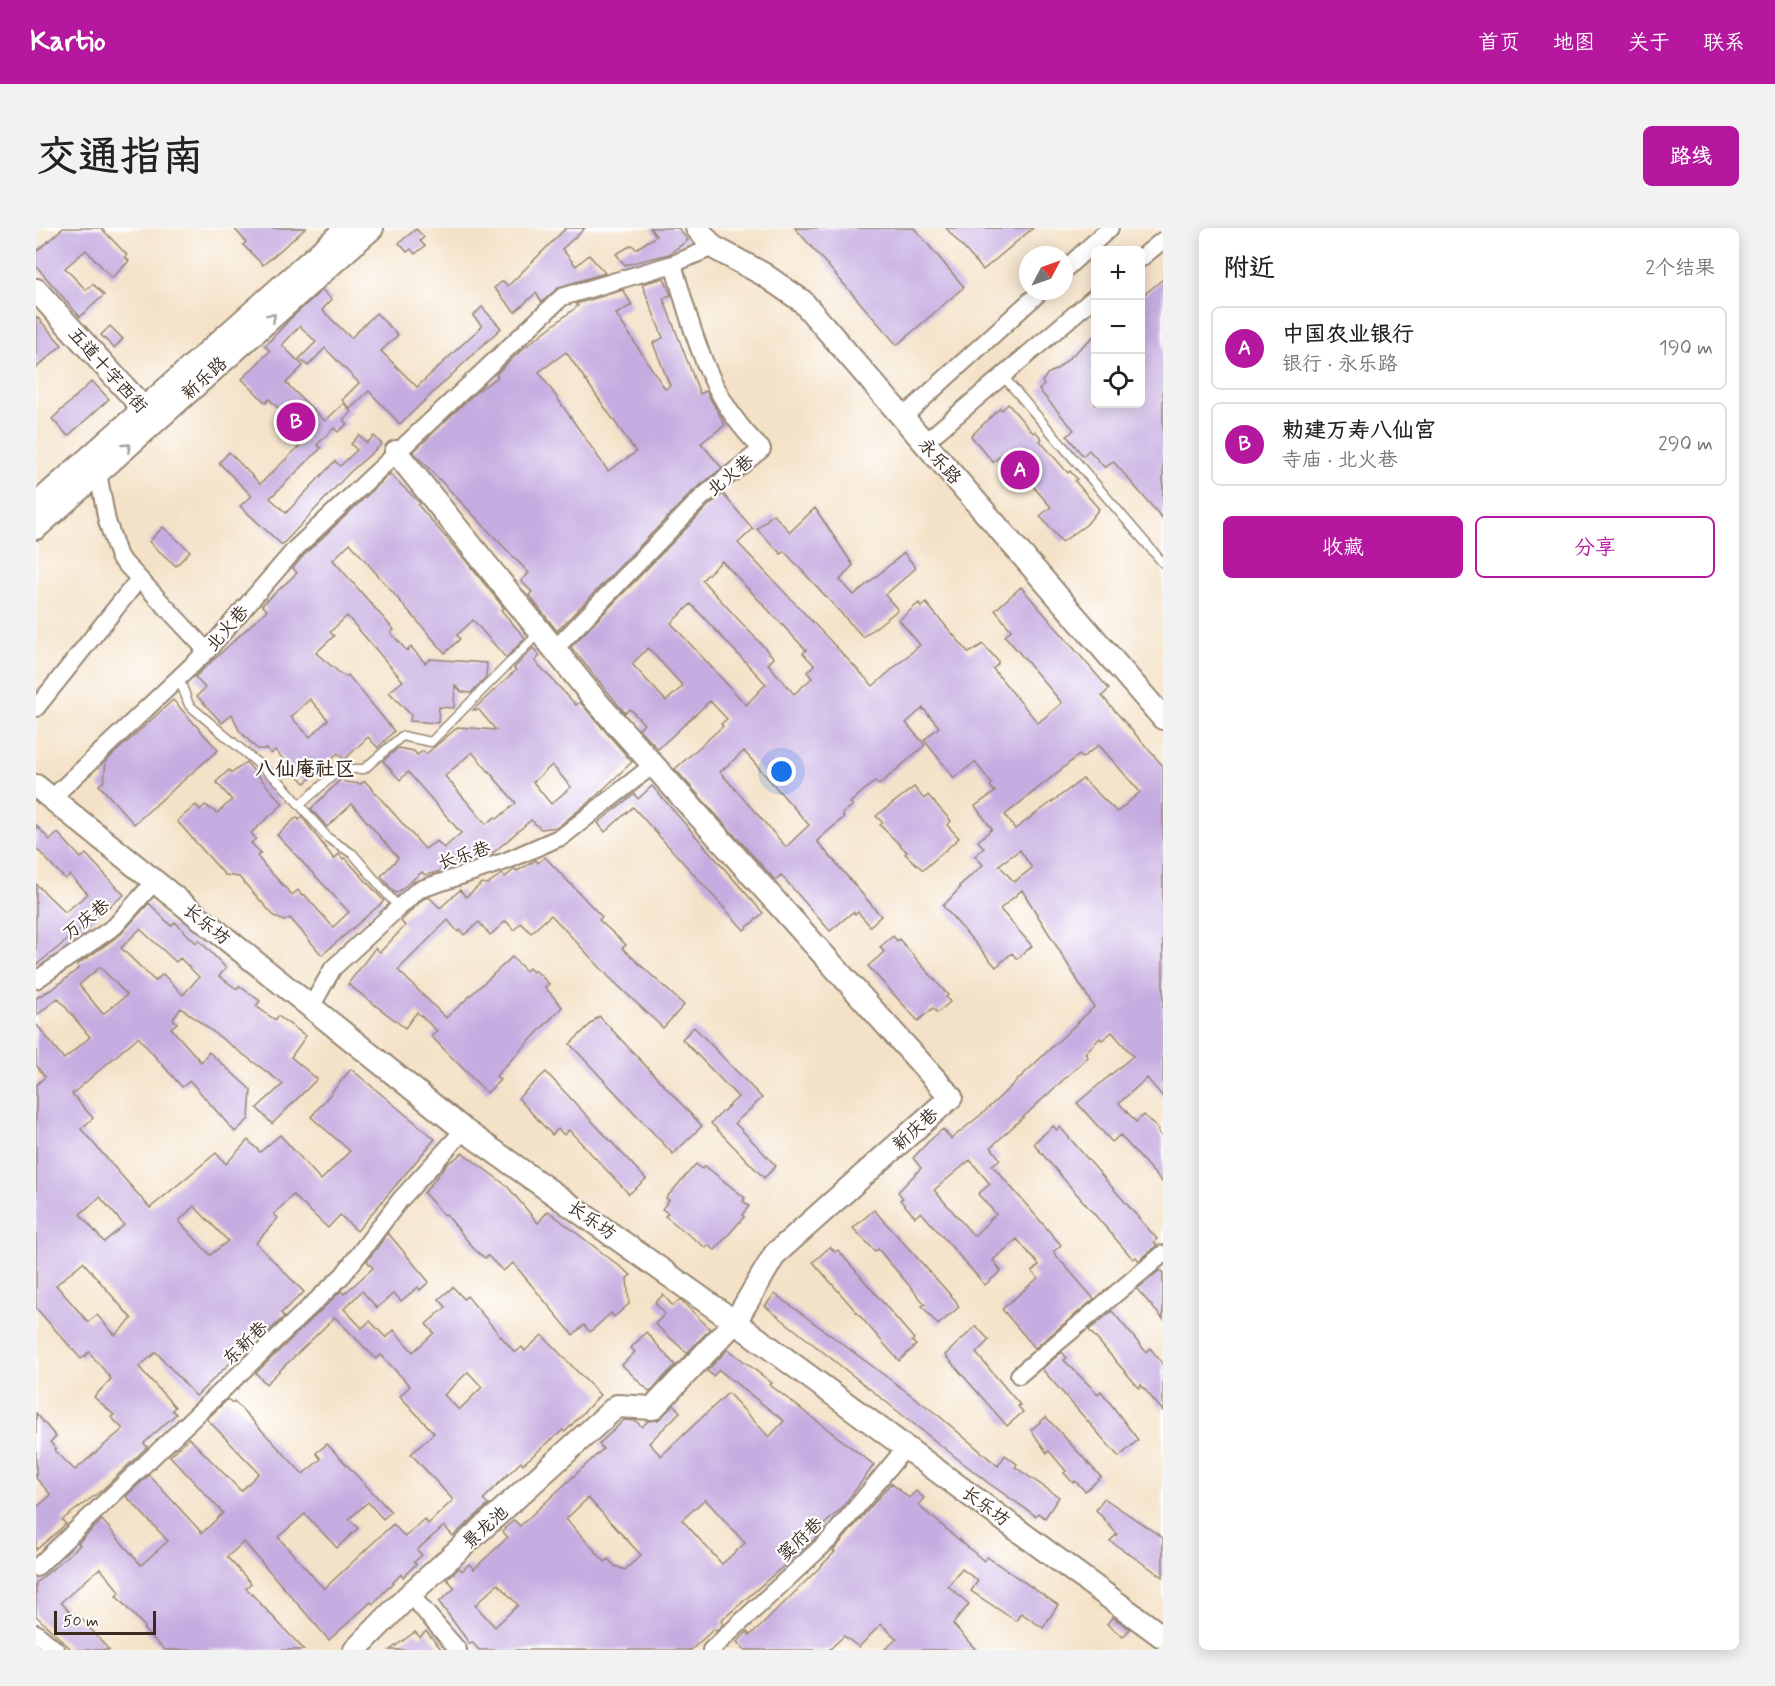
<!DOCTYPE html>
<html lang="zh">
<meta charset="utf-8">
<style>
:root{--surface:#fff;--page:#f2f2f2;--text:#222;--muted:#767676;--line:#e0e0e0;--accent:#b5179e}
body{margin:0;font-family:Mynerve,"LXGW WenKai TC",sans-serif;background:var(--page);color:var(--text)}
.controls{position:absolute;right:18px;top:18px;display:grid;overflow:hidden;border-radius:9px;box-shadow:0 3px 15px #0003}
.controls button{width:54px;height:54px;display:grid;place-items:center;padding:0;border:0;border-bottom:2px solid var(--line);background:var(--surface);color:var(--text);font:30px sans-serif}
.compass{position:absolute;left:983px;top:18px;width:54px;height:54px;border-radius:50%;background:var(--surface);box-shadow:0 3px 15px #0003;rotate:49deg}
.scale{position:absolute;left:18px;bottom:15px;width:102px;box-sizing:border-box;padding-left:6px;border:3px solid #3b2a1e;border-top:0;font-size:16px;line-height:21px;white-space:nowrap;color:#3b2a1e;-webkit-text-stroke:4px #fff;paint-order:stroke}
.you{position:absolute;left:746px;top:544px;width:21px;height:21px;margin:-15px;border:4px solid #fff;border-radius:50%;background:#1a73e8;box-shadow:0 0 0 9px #1a73e833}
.badge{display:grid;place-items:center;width:39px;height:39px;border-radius:50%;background:var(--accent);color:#fff;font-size:20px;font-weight:700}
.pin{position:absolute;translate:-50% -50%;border:3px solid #fff;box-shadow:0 2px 6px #0006}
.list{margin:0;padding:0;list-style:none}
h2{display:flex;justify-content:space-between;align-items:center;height:78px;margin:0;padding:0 24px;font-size:26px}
h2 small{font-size:20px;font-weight:400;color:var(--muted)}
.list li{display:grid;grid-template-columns:39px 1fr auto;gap:18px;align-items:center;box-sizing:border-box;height:84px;margin:0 12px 12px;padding:0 12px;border:2px solid var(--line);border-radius:9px}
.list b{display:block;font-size:22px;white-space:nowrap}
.list p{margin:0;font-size:20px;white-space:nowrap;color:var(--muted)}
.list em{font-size:20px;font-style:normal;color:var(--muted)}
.actions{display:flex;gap:12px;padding:18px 24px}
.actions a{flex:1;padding:14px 0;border:2px solid var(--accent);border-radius:9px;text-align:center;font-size:21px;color:var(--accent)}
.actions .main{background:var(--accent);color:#fff}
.icon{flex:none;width:33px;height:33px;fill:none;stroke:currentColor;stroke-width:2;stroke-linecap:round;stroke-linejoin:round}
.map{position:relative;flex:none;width:1127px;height:1422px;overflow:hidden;border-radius:9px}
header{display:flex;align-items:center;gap:36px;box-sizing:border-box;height:84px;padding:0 30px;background:var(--accent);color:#fff}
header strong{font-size:28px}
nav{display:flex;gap:33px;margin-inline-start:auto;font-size:21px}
.intro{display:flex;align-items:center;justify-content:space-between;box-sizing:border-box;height:144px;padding:0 36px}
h1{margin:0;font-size:42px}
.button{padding:15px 27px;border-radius:9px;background:var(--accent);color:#fff;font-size:21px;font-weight:700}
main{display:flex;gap:36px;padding:0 36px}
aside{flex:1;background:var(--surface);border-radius:9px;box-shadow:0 3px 15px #0003}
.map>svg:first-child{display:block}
.building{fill:#c6ade1;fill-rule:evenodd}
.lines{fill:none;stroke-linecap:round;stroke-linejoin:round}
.lane-casing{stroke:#988673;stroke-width:11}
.street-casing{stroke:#988673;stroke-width:20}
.secondary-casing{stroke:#988673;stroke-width:26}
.lane{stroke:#fff;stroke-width:8}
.street{stroke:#fff;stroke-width:16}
.secondary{stroke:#fff;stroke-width:22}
.oneway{stroke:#a79f9a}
.labels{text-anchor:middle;stroke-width:4.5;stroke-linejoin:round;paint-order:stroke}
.street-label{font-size:18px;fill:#3b2a1e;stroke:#fff}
.neighbourhood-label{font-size:20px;font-weight:bold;fill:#3b2a1e;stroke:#fff}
</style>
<header>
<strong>Kartio</strong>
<nav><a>首页</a><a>地图</a><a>关于</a><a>联系</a></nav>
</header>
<div class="intro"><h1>交通指南</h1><a class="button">路线</a></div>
<main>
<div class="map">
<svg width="1127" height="1422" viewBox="0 0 1127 1422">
<rect width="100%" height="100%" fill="#fff"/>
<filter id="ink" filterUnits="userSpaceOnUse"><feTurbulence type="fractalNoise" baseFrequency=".0167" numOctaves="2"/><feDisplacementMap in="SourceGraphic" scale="12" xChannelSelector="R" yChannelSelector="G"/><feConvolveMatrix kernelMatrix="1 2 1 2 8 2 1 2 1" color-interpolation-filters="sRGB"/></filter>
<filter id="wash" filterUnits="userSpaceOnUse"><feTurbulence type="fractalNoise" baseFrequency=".008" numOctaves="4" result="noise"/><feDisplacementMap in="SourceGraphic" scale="24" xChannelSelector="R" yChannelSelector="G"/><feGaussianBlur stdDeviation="1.35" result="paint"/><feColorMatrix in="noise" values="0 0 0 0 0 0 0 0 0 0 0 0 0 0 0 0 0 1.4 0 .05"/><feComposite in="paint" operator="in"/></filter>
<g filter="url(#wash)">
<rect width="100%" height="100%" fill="#f4e2c8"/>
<g id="blocks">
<g class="building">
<path d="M27,0H65L91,27L89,29L93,33L76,50L50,22L29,40L50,62L57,56L68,67L44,89L0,38V24Z"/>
<path d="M198,0H270L227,37L207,17L210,14Z"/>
<path d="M530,0H549L526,21L540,38L553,27L569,45L523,59L506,74L500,65L479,84L458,60L467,53L472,58Z"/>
<path d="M614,0H642L652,12L633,26L589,37L580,26L596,17L600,21L620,8Z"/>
<path d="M759,0H878L928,59L861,117Z"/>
<path d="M910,0H997L947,42Z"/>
<path d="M380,1L388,9L384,13L389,18L379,26L375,21L371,24L363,15Z"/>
<path d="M628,50L635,67L627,70L664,166L670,163L689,197L665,215L686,240L657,263L521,403L493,367L496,364L485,353L493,345L377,224L440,164L462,149L460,146L489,119L542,78L540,76L587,62L596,77L580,86L629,161L634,158L617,115L627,110L606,56ZM530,124L600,224L572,243L503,144Z"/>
<path d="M1127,51V291L1077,233L1069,240L1053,222L1047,228L1031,208L1038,202L1003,162L1008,157L1006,154L1011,146L1021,141L1059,107V176H1104V70Z"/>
<path d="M286,62L296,71L286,82L315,110L340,85L362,107L345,123L381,159L446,98L437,88L446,79L465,100L364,196L333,163L314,181L306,172L323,155L289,120L272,138L263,131L280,114L264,98L246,117L267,138L250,155L289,193L308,175L315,184L307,192L311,196L302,204L298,200L281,217L285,220L234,270L250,285L299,233L304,238L321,222L315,216L323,207L331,215L338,208L346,216L313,245L246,317L204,278L216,268L183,235L193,224L224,256L272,210L233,171L230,175L206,151L234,123L229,118L254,91Z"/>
<path d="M0,88L26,117L0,140Z"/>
<path d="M74,98L87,111L78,120L65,107Z"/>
<path d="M56,153L73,171L32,208L16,191Z"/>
<path d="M972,176L997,205L999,203L1006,211L1004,213L1032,245L1034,243L1041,251L1039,253L1063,281L1050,297L1026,314L1004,288L1015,279L968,225L957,234L935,208L964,180L966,182Z"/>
<path d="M354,246L384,275L382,277L430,333L468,380L465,382L489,410L470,430L437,392L421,407L424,411L409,425L314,315L297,332L358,402L355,405L371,423L375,419L389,435L394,431L451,435L450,449L435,465L426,464L419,457L418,480L403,479L402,495L374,493L375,487L353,464L367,453L311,388L294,404L298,408L280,425L305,446L310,449L312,447L358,503L342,520L332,509L308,532L302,525L269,555L239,522L235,526L231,521H221L203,502L196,486L186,495L161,468L169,460L159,449L231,382L226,377L261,345L257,340L269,326ZM274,471L292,492L274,509L255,489Z"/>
<path d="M687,266L717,301L702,315L837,458L884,417L863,392L883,375L885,379L890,375L933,425L947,416L962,433V436L957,441L1002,495L1026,475L969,408L975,402L959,382L985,359L1073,461L1066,468L1127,538V869L1111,850L1083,875L1100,894L1108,887L1123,902L1122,904L1127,910V955L1084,907L1076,914L1041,875L1097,828L1076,804L1066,812L1064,810L1049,825L1052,829L955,919L964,931L956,937L1025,1017L1017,1024L1058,1071L999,1120L966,1081L1002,1050L996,1043L1003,1037L981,1011L957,1032L965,1043L949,1057L885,984L879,989L864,972L867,970L862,964L885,940L877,930L893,913L907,901L915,911L947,885L1058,779L986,662L964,681L996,718L981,731L976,725L960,739L907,678L924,660L923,658L947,637L939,628L948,620L942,613L956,601L939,578L959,564L954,558L956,556L939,534L918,550L888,512L903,499L887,480L870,495L889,517L843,557L839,553L825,565L814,575L817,577L806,586L808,589L781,613L845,688L834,698L822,684L819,686L817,684L794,703L745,647L739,652L639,541L687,498L685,496L691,491L674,473L622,521L603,501L608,496L594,481L589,485L535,419L672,278ZM686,333L770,422L767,425L778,437L771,444L776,450L758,466L732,436L738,430L666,352ZM655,376L730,456L710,477L635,395ZM612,420L647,458L630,473L596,436ZM1063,517L1104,564L1081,584L1047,551L979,601L969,587L1043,527L1046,530ZM708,523L773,597L750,619L684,544ZM984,622L996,640L978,654L963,637ZM934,932L954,956L942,966L960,986L938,1008L898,962Z"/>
<path d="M779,280L817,337L804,352L818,367L868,325L880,340L849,367L862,382L827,409L748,323L745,326L721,301L737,286L754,304Z"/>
<path d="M127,299L154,323L140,338L113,314Z"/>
<path d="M497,420L504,428L499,433L540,477L544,474L596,534L560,568L522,599L505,601L495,592L457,625L450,617L429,635L423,637L417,630L402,644L389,647L386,644L361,665L358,664L345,648L362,630L316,576L291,599L275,581L306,550L309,554L325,556L329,553L389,621L401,613L408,620L425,605L372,544L364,552L347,533L362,520L378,523L381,527L387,523L390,526L422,499L460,502L443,482H437L480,442L478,440ZM436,524L480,575L461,591L459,589L450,596L409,548ZM516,537L535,559L515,576L497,554Z"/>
<path d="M137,472L182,522L98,596L63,557L68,553L70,533Z"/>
<path d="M210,534L247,576L215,605L220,611L215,615L225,625L221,628L229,638L256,667L262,662L266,668L268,666L297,699L313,684L241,607L261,589L263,592L266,589L298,631L303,626L307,631L309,630L348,673L286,727L254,690L248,693L239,689L203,649L189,647L141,593L160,577L164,582L169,577L181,585L196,572L180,554L193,542L196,545Z"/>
<path d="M616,558L727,685L708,702L597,579L569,604L562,595L598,566L602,571Z"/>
<path d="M878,559L888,571L892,567L915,593L911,597L923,610L887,642L869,626L871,624L844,597L847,595L840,588Z"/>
<path d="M0,597L14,612L22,605L45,630L50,626L88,667L0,737V656L29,684L52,666L34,647L29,651L0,620Z"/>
<path d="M509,629L566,689L563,692L590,717L586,720L648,777L627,800L573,749L515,687L495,705L485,695L478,702L470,693L454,707L443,694L428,707L424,702L422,704L412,692L362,742L410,790L476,729L490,743L493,740L497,744L499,742L513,756L509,759L526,779L460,848L464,852L451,865L395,808L401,803L381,784L369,800L312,756L339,720L344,724L369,698L365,693L387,671L393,669L404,680L424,662L430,669L446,655L451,656L466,646L469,649L479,641L481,643L500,632L502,635Z"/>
<path d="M113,675L135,698L139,694L160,715L163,712L190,740L183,748L201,761L203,758L224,773L220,778L239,792L242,788L270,808L255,829L281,851L236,896L221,880L247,856L145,780L137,791L141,795L135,800L165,834L173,824L215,862L213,891L199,904L154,853L146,859L102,809L36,866L57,890L45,901L114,980L180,925L190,936L212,912L224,924L244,907L285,952L314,923L275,889L315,841L399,911L321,1003L304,987L292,1000L257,967L238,986L242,990L220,1015L268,1064L245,1085L248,1089L231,1105L228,1102L223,1107L160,1168L120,1124L103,1139L139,1179L136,1182L140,1186L108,1215L111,1219L66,1262L26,1292L30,1296L0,1322V1280L15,1267L0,1250V1185L20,1209L14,1214L20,1221L19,1223L39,1242L87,1201L75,1189L78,1187L58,1169L75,1151L68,1142L53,1124L45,1131L0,1080V857L9,849L0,837V796L28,831L54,809L22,770L0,788V770L18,760L43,740L41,737L85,706ZM104,701L140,734L144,730L163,749L147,767L127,746L119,753L85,720ZM64,739L91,767L67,786L43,757ZM64,969L88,997L68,1014L44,986ZM158,978L192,1013L174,1027L143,993ZM47,1034L96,1091L79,1107L61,1087L52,1094L20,1057Z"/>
<path d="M857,708L861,713L863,711L912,767L910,769L914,774L901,785L897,780L882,793L832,738L848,724L844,719Z"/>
<path d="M563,788L666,898L637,926L534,816Z"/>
<path d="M658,799L726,870L699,895L740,938L728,950L675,895L702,869L646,811Z"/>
<path d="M510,844L610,951L593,966L533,902L528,907L522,901L516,907L482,870Z"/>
<path d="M1017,898L1021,902L1024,899L1121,1011L1118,1014L1121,1017L1103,1033L1100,1029L1097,1031L1001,920L998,915Z"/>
<path d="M427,925L471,958L502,995L512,983L595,1047L591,1050L593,1076L578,1089L575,1085L554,1104L548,1097L537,1107L477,1035L467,1043L452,1028L449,1030L438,1021L410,986L408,987L388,965L410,937Z"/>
<path d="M660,936L666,941L669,938L709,970L707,973L713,978L706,987L708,989L679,1022L672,1017L670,1020L648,1003L629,988L632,985L626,981L633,972L630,970Z"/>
<path d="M838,982L920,1073L923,1079L902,1097L886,1078L889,1076L842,1021L839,1023L817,1000Z"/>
<path d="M352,1005L393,1054L384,1062L382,1059L365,1073L358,1065L341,1080L326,1063L308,1081L326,1100L334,1093L350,1110L358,1102L377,1124L398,1105L390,1096L410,1079L403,1071L417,1059L428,1071L431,1068L479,1125L486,1119L489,1123L506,1107L564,1167L529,1204L527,1202L487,1236L485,1234L456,1262L447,1272L452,1277L417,1308L408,1298L381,1322L386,1327L378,1334L380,1336L367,1349L365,1346L337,1376L335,1374L293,1412L208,1314L191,1329L215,1355L210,1360L268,1422H129L107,1401L109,1399L80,1368L84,1364L64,1340L25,1374L42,1394L46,1391L73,1422H36L0,1388V1355L44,1317L42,1315L66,1292L105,1337L132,1313L90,1268L113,1247L166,1305L187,1285L134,1228L153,1210L205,1263L223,1245L171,1191L192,1171L196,1175L198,1173L267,1246L285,1231L280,1225L291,1216L355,1284L347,1291L332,1274L313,1291L322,1300L301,1320L269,1286L242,1309L288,1361L357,1296L369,1309L388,1291L392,1296L417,1272L375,1226L398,1205L364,1168L374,1158L345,1127L340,1131L299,1089L230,1156L220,1145L305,1063L308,1066L337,1040L331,1033ZM432,1144L446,1159L423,1182L408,1167Z"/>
<path d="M794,1019L799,1024L802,1022L878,1111L876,1113L880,1117L863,1133L777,1034Z"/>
<path d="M1124,1042L1127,1045V1091L1101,1061Z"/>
<path d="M739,1066L902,1187L962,1238L969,1227L981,1236L979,1239L1023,1269L1009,1290L1002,1285L1000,1288L951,1254L729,1078Z"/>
<path d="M627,1067L637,1078L644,1071L674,1101L651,1125L619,1096L629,1086L619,1075Z"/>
<path d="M1076,1083L1110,1124L1114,1120L1127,1136V1183L1105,1157L1103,1160L1053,1102Z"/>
<path d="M940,1098L953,1112L940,1125L984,1177L982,1178L987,1184L971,1198L909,1127Z"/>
<path d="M610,1104L639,1137L614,1164L586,1137L599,1124L595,1120Z"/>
<path d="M692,1121L736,1155L734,1157L838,1237L805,1281L782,1302L785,1305L685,1393L687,1396L680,1403L678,1401L655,1422H443L436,1414L434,1416L403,1374L419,1360L411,1351L423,1340L426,1343L433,1336L438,1341L472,1309L466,1303L478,1292L484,1298L567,1221L563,1216L588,1192L600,1193L606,1199L612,1193L622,1192L638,1177L644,1184L613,1215L625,1228L692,1165L733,1209L748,1193L683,1142L677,1148L671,1143ZM552,1270L605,1327L589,1342L579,1338L572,1331L569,1334L530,1291ZM669,1271L709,1315L686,1336L646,1292ZM462,1356L482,1377L459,1399L439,1377Z"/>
<path d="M1026,1124L1031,1130L1028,1132L1062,1166L1065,1163L1102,1212L1083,1229L1006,1141Z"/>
<path d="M1010,1189L1065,1249L1049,1263L1039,1253L1037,1255L1028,1245L1030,1243L1013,1223L1011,1225L995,1202Z"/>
<path d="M855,1255L873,1270L880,1263L888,1270L882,1277L948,1333L951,1329L1022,1377L1007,1400L985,1385L980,1393L935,1363L942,1353L926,1341L912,1358L933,1376L917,1396L940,1422H848L861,1411L845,1396L823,1419L808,1408L793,1422H709L701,1414L711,1404L714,1407L723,1400L799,1324L797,1323Z"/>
<path d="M1068,1270L1127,1310V1349L1074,1313L1081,1306L1060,1282Z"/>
<path d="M1076,1389L1094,1401L1087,1409L1071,1396Z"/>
<path d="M390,1403L406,1422H354L379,1404L384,1409Z"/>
</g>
</g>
</g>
<g filter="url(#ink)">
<use href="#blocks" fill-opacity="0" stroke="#988673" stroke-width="1.5"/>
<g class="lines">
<g class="lane-casing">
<g id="lane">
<path d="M966,147L1127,335"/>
<path d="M143,450L153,477L245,555L292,610L317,626L363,680"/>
<path d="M264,577L304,541H328L366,508L395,514L503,405"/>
</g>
</g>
<g class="street-casing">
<g id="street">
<path d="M1104,31L1127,12"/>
<path d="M1028,42L1074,0"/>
<path d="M866,190L1005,63"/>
<path d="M888,215L1060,68"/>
<path d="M62,245L71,293L83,329L171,423"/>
<path d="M517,423L665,270L726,221C673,172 657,104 637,36"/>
<path d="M0,480L103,351"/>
<path d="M16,570L171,423L261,319L526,69L637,36L677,19"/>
<path d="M0,752L79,698L118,654"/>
<path d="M275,779L297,740L382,662L470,633L527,608L617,537"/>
<path d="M983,1147L1127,1026"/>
<path d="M0,1340L307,1047L364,972L428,902"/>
<path d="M374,1366L422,1422"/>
<path d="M0,1405L20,1422"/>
<path d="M675,1422L795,1310L870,1219"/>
</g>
</g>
<g class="secondary-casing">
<g id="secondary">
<path d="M661,0L677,19L727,46L766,73L1127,490"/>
<path d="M0,62L119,193"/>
<path d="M0,277L311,0"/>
<path d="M0,300L336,0"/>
<path d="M0,558L428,902L699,1094L1127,1409"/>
<path d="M319,1422L374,1366L581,1178L617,1180L699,1094L739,1026L915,869L560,473L360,224"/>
</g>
</g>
<use href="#lane" class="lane"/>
<use href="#street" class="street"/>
<use href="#secondary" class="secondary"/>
</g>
<defs><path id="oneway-chevron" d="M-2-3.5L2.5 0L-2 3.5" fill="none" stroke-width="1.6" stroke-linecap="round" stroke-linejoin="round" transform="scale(1.5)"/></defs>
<g class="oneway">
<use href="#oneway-chevron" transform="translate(236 89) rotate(-42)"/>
<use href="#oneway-chevron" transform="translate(91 219) rotate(-42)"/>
</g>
</g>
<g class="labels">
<g class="street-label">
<text transform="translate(72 142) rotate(48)" y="6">五道十字西街</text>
<text transform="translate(168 150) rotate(-42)" y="6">新乐路</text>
<text transform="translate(904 233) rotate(49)" y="6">永乐路</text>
<text transform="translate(694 247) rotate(-39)" y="6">北火巷</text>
<text transform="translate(191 400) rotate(-49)" y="6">北火巷</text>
<text transform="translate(428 627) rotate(-18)" y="6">长乐巷</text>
<text transform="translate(50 691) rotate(-38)" y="6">万庆巷</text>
<text transform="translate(171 696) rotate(39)" y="6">长乐坊</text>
<text transform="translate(879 901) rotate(-42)" y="6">新庆巷</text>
<text transform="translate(556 992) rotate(35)" y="6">长乐坊</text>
<text transform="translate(209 1115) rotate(-44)" y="6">东新巷</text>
<text transform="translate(950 1278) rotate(36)" y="6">长乐坊</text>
<text transform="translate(449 1299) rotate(-42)" y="6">景龙池</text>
<text transform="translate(764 1311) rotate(-44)" y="6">窦府巷</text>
</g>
<g class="neighbourhood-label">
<text x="269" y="547">八仙庵社区</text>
</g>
</g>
</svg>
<div class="controls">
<button>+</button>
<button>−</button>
<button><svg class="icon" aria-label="locate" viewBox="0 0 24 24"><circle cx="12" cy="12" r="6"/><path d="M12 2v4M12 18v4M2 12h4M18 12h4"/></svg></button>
</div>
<svg class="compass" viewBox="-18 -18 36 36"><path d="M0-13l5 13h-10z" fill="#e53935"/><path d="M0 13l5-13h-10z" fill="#767676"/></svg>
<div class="scale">50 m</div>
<div class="you"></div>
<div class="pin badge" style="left:984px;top:242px">A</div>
<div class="pin badge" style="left:260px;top:194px">B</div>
</div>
<aside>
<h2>附近<small>2个结果</small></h2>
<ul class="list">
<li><span class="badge">A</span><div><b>中国农业银行</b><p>银行 · 永乐路</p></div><em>190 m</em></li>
<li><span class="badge">B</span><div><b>勅建万寿八仙宫</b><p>寺庙 · 北火巷</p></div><em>290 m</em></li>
</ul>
<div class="actions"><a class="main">收藏</a><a>分享</a></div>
</aside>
</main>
